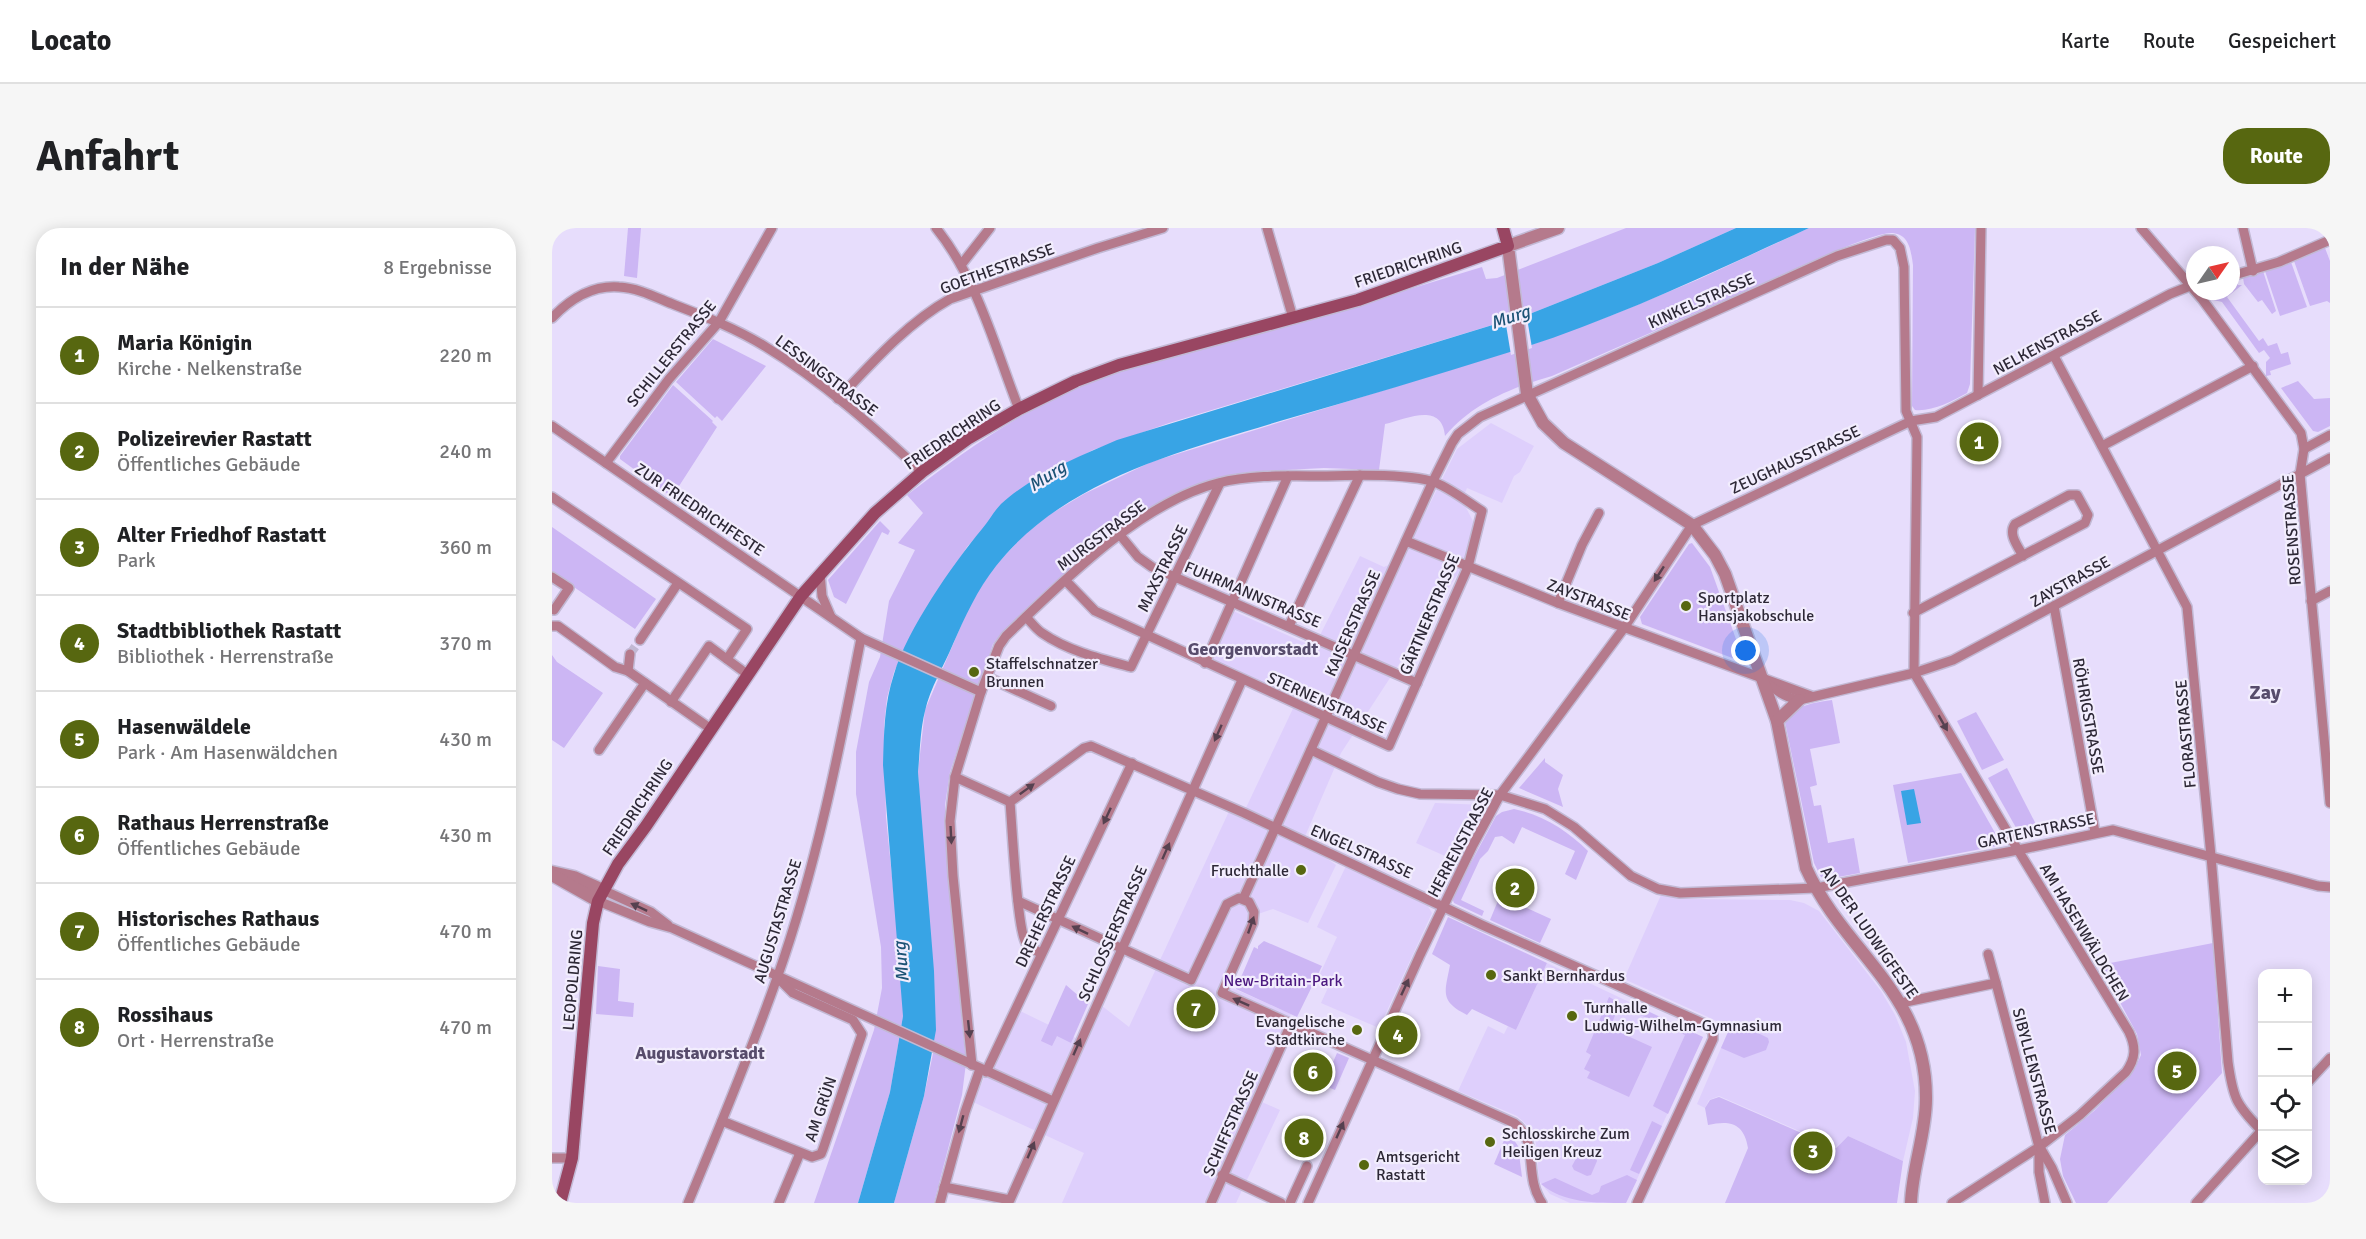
<!DOCTYPE html>
<html lang="de">
<meta charset="utf-8">
<style>
:root{--surface:#fff;--page:#f6f6f6;--text:#202124;--muted:#757577;--line:#e0e0e0;--accent:#576710}
body{margin:0;font-family:Signika,sans-serif;background:var(--page);color:var(--text)}
.controls{position:absolute;right:18px;bottom:18px;display:grid;overflow:hidden;border-radius:12px;box-shadow:0 3px 15px #0003}
.controls button{width:54px;height:54px;display:grid;place-items:center;padding:0;border:0;border-bottom:2px solid var(--line);background:var(--surface);color:var(--text);font:30px sans-serif}
.compass{position:absolute;left:1634px;top:18px;width:54px;height:54px;border-radius:50%;background:var(--surface);box-shadow:0 3px 15px #0003;rotate:56deg}
.you{position:absolute;left:1194px;top:423px;width:21px;height:21px;margin:-15px;border:4px solid #fff;border-radius:50%;background:#1a73e8;box-shadow:0 0 0 9px #1a73e833}
.badge{display:grid;place-items:center;width:39px;height:39px;border-radius:50%;background:var(--accent);color:#fff;font-size:20px;font-weight:700}
.pin{position:absolute;translate:-50% -50%;border:3px solid #fff;box-shadow:0 2px 6px #0006}
.list{margin:0;padding:0;list-style:none}
h2{display:flex;justify-content:space-between;align-items:center;height:78px;margin:0;padding:0 24px;font-size:26px}
h2 small{font-size:20px;font-weight:400;color:var(--muted)}
.list li{display:grid;grid-template-columns:39px 1fr auto;gap:18px;align-items:center;box-sizing:border-box;height:96px;padding:0 24px;border-top:2px solid var(--line)}
.list b{display:block;font-size:22px;white-space:nowrap}
.list p{margin:0;font-size:20px;white-space:nowrap;color:var(--muted)}
.list em{font-size:20px;font-style:normal;color:var(--muted)}
.icon{flex:none;width:33px;height:33px;fill:none;stroke:currentColor;stroke-width:2;stroke-linecap:round;stroke-linejoin:round}
.map{position:relative;flex:none;width:1778px;height:975px;overflow:hidden;border-radius:24px}
header{display:flex;align-items:center;gap:36px;box-sizing:border-box;height:84px;padding:0 30px;background:var(--surface);border-bottom:2px solid var(--line)}
header strong{font-size:28px}
nav{display:flex;gap:33px;margin-inline-start:auto;font-size:21px}
.intro{display:flex;align-items:center;justify-content:space-between;box-sizing:border-box;height:144px;padding:0 36px}
h1{margin:0;font-size:42px}
.button{padding:15px 27px;border-radius:24px;background:var(--accent);color:#fff;font-size:21px;font-weight:700}
main{display:flex;gap:36px;padding:0 36px}
aside{flex:1;background:var(--surface);border-radius:24px;box-shadow:0 3px 15px #0003}
.map>svg:first-child{display:block}
.built{fill:#decffc}
.green{fill:#ccb6f4}
.water{fill:#38a4e5}
.pier{fill:#e7ddfc}
.lines{fill:none;stroke-linecap:round;stroke-linejoin:round}
.minor-tunnel{stroke:#c2b9d4;stroke-width:9;stroke-dasharray:9 4.5;stroke-linecap:butt}
.minor-casing{stroke:#c2b9d4;stroke-width:12}
.tertiary-casing{stroke:#c2b9d4;stroke-width:15}
.secondary-casing{stroke:#c2b9d4;stroke-width:15}
.minor{stroke:#b57a8c;stroke-width:9}
.tertiary{stroke:#b57a8c;stroke-width:12}
.secondary{stroke:#994662;stroke-width:12}
.oneway{fill:#564150}
.poi-dot{fill:#576710;stroke:#f2edfd;stroke-width:2}
.labels{text-anchor:middle;stroke-width:4.5;stroke-linejoin:round;paint-order:stroke}
.street-label{font-size:16px;fill:#2d2836;stroke:#f2edfd}
.poi-label{font-size:16px;fill:#2d2836;stroke:#f2edfd;text-anchor:start}
.park-label{font-size:16px;fill:#4b187f;stroke:#f2edfd}
.water-label{font-size:18px;font-style:italic;fill:#1c5275;stroke:#f2edfd}
.neighbourhood-label{font-size:18px;font-weight:bold;fill:#574c6c;stroke:#f2edfd}
.quarter-label{font-size:20px;font-weight:bold;fill:#574c6c;stroke:#f2edfd}
</style>
<header>
<strong>Locato</strong>
<nav><a>Karte</a><a>Route</a><a>Gespeichert</a></nav>
</header>
<div class="intro"><h1>Anfahrt</h1><a class="button">Route</a></div>
<main>
<aside>
<h2>In der Nähe<small>8 Ergebnisse</small></h2>
<ul class="list">
<li><span class="badge">1</span><div><b>Maria Königin</b><p>Kirche · Nelkenstraße</p></div><em>220 m</em></li>
<li><span class="badge">2</span><div><b>Polizeirevier Rastatt</b><p>Öffentliches Gebäude</p></div><em>240 m</em></li>
<li><span class="badge">3</span><div><b>Alter Friedhof Rastatt</b><p>Park</p></div><em>360 m</em></li>
<li><span class="badge">4</span><div><b>Stadtbibliothek Rastatt</b><p>Bibliothek · Herrenstraße</p></div><em>370 m</em></li>
<li><span class="badge">5</span><div><b>Hasenwäldele</b><p>Park · Am Hasenwäldchen</p></div><em>430 m</em></li>
<li><span class="badge">6</span><div><b>Rathaus Herrenstraße</b><p>Öffentliches Gebäude</p></div><em>430 m</em></li>
<li><span class="badge">7</span><div><b>Historisches Rathaus</b><p>Öffentliches Gebäude</p></div><em>470 m</em></li>
<li><span class="badge">8</span><div><b>Rossihaus</b><p>Ort · Herrenstraße</p></div><em>470 m</em></li>
</ul>
</aside>
<div class="map">
<svg width="1778" height="975" viewBox="0 0 1778 975">
<rect width="100%" height="100%" fill="#e7ddfc"/>
<g class="built">
<path d="M939,195L982,218L968,244L962,248L950,275L915,260L910,272L922,295L915,332L789,525L751,613L784,637L756,695L721,681L700,688L671,756L739,786L701,870L728,882L684,975H510L532,925L421,874L464,781L528,812L545,774L577,799L679,579L692,584L746,470L659,432L681,383L762,419L808,328L832,339L851,330L905,221Z"/>
<path d="M883,575L932,577L933,581L904,633L864,615Z"/>
<path d="M794,638L874,675L880,685L827,800L769,775L779,753L767,748L785,709L765,699Z"/>
<path d="M1109,667L1139,671L1238,672L1252,675L1267,683L1329,763L1343,787L1354,814L1363,863L1361,890L1351,933L1296,908L1284,919L1167,868L1157,872L1153,880L1145,876L1178,799L1072,751Z"/>
<path d="M995,735L1151,809L1074,975H1018L998,966L987,953L984,915L978,900L965,888L906,863L936,798L952,806L956,798L964,802Z"/>
</g>
<g class="green">
<path d="M76,0H89L85,50L72,48Z"/>
<path d="M1074,0H1184L1106,35L980,85L617,195L541,222L474,257L431,301L415,319L359,407L342,444L335,470L332,498L334,589L351,758V788L338,864L306,975H262L322,802L330,760L329,719L304,566V524L317,454L328,429L337,373L363,322L346,315L371,285L355,267C410,225 463,186 528,159C589,133 656,119 720,102C790,82 860,60 930,39L934,51L945,50Z"/>
<path d="M1257,0H1423L1418,156L1415,165C1401,173 1379,184 1363,182L1360,178L1361,37C1359,24 1358,7 1341,5C1326,3 1260,33 1243,41C1162,77 1081,112 1000,148C959,160 921,175 893,208C890,173 854,191 833,196L827,242L772,240L695,244L644,257L616,271L489,369L448,407L441,416L398,544L393,577L395,632L414,835L410,867L382,975H342L372,868L382,821L366,544L373,482L420,372L443,338L472,307L497,287L532,266L599,234L982,116L1063,86L1145,52Z"/>
<path d="M1773,20L1778,33V75L1775,73L1758,78L1742,33Z"/>
<path d="M1739,34L1755,79L1728,88L1713,43Z"/>
<path d="M1711,43L1724,83L1720,86L1710,72L1706,74L1692,56L1691,49Z"/>
<path d="M1685,50L1686,57H1690L1675,69L1707,113L1711,110L1716,118L1725,115L1729,126L1736,124L1739,136L1718,143L1719,147L1714,148V134L1718,130L1712,122L1707,125L1670,74C1662,72 1655,72 1653,63H1679V51Z"/>
<path d="M161,111L214,138L170,193L165,188L163,190L124,154Z"/>
<path d="M1746,153L1762,171L1778,170V198L1766,204L1761,203L1729,160Z"/>
<path d="M121,157L161,193L160,194L165,199L120,269L68,231V228Z"/>
<path d="M328,293L338,303L336,307L330,304L294,376L282,369L276,352Z"/>
<path d="M0,299L104,371L83,401L0,344Z"/>
<path d="M1140,315L1158,339L1189,425L1188,431H1183L1090,396L1088,389L1137,316Z"/>
<path d="M0,427L5,434L51,465L12,520L0,512Z"/>
<path d="M1280,472L1288,515L1258,521L1265,557L1258,559L1262,578L1269,577L1276,615L1302,610L1308,645L1275,651L1269,649L1262,635L1233,494C1243,476 1262,475 1280,472Z"/>
<path d="M1424,484L1452,532L1430,542L1405,493Z"/>
<path d="M993,530V534L1011,547L1006,561L1011,579L967,560Z"/>
<path d="M1455,540L1489,606L1472,609L1467,605L1436,550Z"/>
<path d="M1409,545L1450,617L1356,635L1341,557Z"/>
<path d="M962,581C991,587 1016,603 1036,623L1024,652L1013,646L1023,623L970,599L962,616L950,608L943,609L936,623L928,631L909,672L932,683L930,688L902,675L900,670L944,588L950,584Z"/>
<path d="M948,668L999,691L988,715L938,692Z"/>
<path d="M896,689L995,735L964,802L920,781L915,787C887,773 893,764 898,737L880,726Z"/>
<path d="M712,713L770,738L745,789L684,761L702,719L706,721V718Z"/>
<path d="M1661,715L1670,845L1555,975H1524L1511,948L1508,931L1513,907L1542,883L1572,852L1583,840L1589,827L1585,806L1548,737Z"/>
<path d="M46,738L68,741L66,773L82,775L81,789L44,786Z"/>
<path d="M514,757L536,776L519,815L505,808L500,818L489,813Z"/>
<path d="M1057,769L1068,775L1058,800L1100,819L1077,869L1035,850L1038,844L1032,841L1039,827L1034,824Z"/>
<path d="M1078,775L1151,809L1116,886L1101,878L1133,807L1075,781Z"/>
<path d="M1180,795L1191,800L1192,798L1216,810L1217,814L1214,822L1192,830L1169,820Z"/>
<path d="M785,825L797,830L783,862L771,857Z"/>
<path d="M1167,869L1284,920L1296,908L1351,933L1345,975H1173L1196,920C1192,895 1178,892 1156,897L1153,880L1158,872Z"/>
<path d="M1100,893L1110,898L1087,946L1078,942Z"/>
<path d="M956,903L966,918L970,949L942,936Z"/>
<path d="M1030,922L1044,929L1045,933L1039,947L1035,948L1022,942L1020,938L1028,923Z"/>
<path d="M1075,947L1085,952L1074,975C1043,975 1011,975 989,956L1003,950L1040,967L1047,964L1049,958Z"/>
</g>
<g class="water">
<path d="M1184,0H1257C1159,45 1061,92 958,124C882,148 805,171 728,193C627,224 512,252 444,338C425,362 413,389 401,416C392,438 378,460 373,483C368,503 368,524 366,544L382,743L384,802L372,868L342,975H306L338,864L351,788L331,537C332,506 332,476 342,446C355,402 400,337 430,301C437,293 442,283 449,276C479,248 528,228 565,212L980,85L1106,35Z"/>
<path d="M1362,561L1369,595L1355,597L1349,563Z"/>
</g>
<path class="pier" d="M974,84L980,120L959,127L953,91Z"/>
<g class="lines">
<path class="minor-tunnel" d="M78,426L88,412"/>
<g class="minor-casing">
<g id="minor">
<path d="M384,0C426,52 443,120 467,181"/>
<path d="M715,0L741,90"/>
<path d="M1589,0L1650,71L1749,205L1752,221L1748,246L1778,575"/>
<path d="M1691,0L1701,43"/>
<path d="M409,37L438,0"/>
<path d="M1679,48L1727,34L1778,12"/>
<path d="M0,90C18,71 40,57 67,59C87,60 105,70 123,77C154,89 185,101 214,119C270,153 322,199 370,244"/>
<path d="M1502,128L1635,379L1659,628L1676,834C1681,870 1684,877 1710,903"/>
<path d="M1426,167L1429,0"/>
<path d="M286,171C319,136 355,95 398,71L546,20L611,0"/>
<path d="M0,198L309,410L429,464"/>
<path d="M1550,218L1701,138"/>
<path d="M1752,221L1778,207"/>
<path d="M54,235L117,151L167,94L220,0"/>
<path d="M0,269L195,401L175,431"/>
<path d="M568,307L586,329L600,339L865,455"/>
<path d="M854,313L1006,375L1259,468"/>
<path d="M268,345L270,368L279,389"/>
<path d="M0,349L17,360L2,382"/>
<path d="M1759,373L1778,363"/>
<path d="M1006,375L1030,317L1047,285"/>
<path d="M1502,378L1543,604"/>
<path d="M1361,385L1533,295L1536,287L1525,267H1517L1463,296C1456,306 1465,317 1471,328"/>
<path d="M474,389C479,394 484,401 490,405C516,423 549,431 579,439L668,255"/>
<path d="M0,398H6L63,439L76,443L159,501"/>
<path d="M737,398L808,247"/>
<path d="M88,412L126,355"/>
<path d="M653,435L736,248"/>
<path d="M76,443L78,426"/>
<path d="M435,449L499,478"/>
<path d="M1212,452C1223,462 1232,469 1247,472L1362,445L1401,432L1778,230"/>
<path d="M119,474L157,418L195,446"/>
<path d="M47,522L93,455"/>
<path d="M759,522L826,554L846,561L868,566L948,567L993,581L1022,599L1079,648L1106,661L1128,665L1264,660L1466,622L1561,602L1766,658L1778,659"/>
<path d="M403,549L458,574"/>
<path d="M51,662L99,684L116,697"/>
<path d="M691,671L881,253L900,215L906,206L928,189L1285,28L1334,12H1341L1348,20L1352,39L1354,183L1365,209L1362,445L1466,622L1577,804C1584,819 1584,830 1574,844L1528,887L1487,919L1400,975"/>
<path d="M46,673L98,694L120,700L501,873"/>
<path d="M466,673L639,752L675,676L687,670L697,674L702,684L701,695L670,765L962,895C988,913 971,947 990,975"/>
<path d="M489,726C484,722 477,719 474,715C465,702 460,596 458,574L532,520L539,518L692,585L930,697L1155,797L1161,804V811L1085,975"/>
<path d="M1436,726L1444,755"/>
<path d="M1349,775L1444,755L1487,919V944L1493,975"/>
<path d="M420,837L401,648L398,593L403,549L429,464L447,418L454,408C511,353 588,275 666,255C701,246 739,248 775,248C804,247 852,246 879,253C894,257 916,274 930,283L916,339L837,518L543,383L513,352"/>
<path d="M434,844L580,535"/>
<path d="M1756,854L1778,830"/>
<path d="M170,893L260,929L269,926L271,921L310,806L301,792L241,765L229,753"/>
<path d="M1489,921L1500,940L1515,975"/>
<path d="M0,930H20"/>
<path d="M670,947L729,975"/>
<path d="M392,959L458,972L690,452"/>
<path d="M136,975C167,901 198,826 225,750C264,640 287,524 309,410"/>
<path d="M227,975L248,925"/>
<path d="M388,975L413,884L428,841"/>
<path d="M659,975L739,796"/>
<path d="M738,975L755,938"/>
<path d="M756,975L868,727L921,617L948,567L1072,400L1140,297L1359,193L1384,189L1618,66L1643,56"/>
<path d="M1644,975L1710,902"/>
</g>
</g>
<g class="tertiary-casing">
<g id="tertiary">
<path d="M1006,0L956,18L975,166L991,195L1012,215L1140,297L1163,327L1173,346L1225,493L1254,640C1292,725 1375,764 1374,871C1374,906 1360,940 1359,975"/>
<path d="M1225,493L1247,472"/>
<path d="M0,644L22,649L51,662"/>
<path d="M0,647L46,673"/>
</g>
</g>
<g class="secondary-casing">
<path id="secondary" d="M8,975L20,930L41,695L46,673L66,636L94,598L249,368L323,285L370,244L417,210L467,181L524,153L567,137L806,72L956,18L951,0"/>
</g>
<use href="#minor" class="minor"/>
<use href="#tertiary" class="tertiary"/>
<use href="#secondary" class="secondary"/>
</g>
<defs><path id="oneway-solid" d="M-6-.8H1V-3.2L6.5 0L1 3.2V.8H-6Z" transform="scale(1.5)"/></defs>
<g class="oneway">
<use href="#oneway-solid" transform="translate(1107 346) rotate(123)"/>
<use href="#oneway-solid" transform="translate(1391 495) rotate(60)"/>
<use href="#oneway-solid" transform="translate(666 505) rotate(114)"/>
<use href="#oneway-solid" transform="translate(475 561) rotate(-36)"/>
<use href="#oneway-solid" transform="translate(555 588) rotate(115)"/>
<use href="#oneway-solid" transform="translate(399 607) rotate(87)"/>
<use href="#oneway-solid" transform="translate(614 623) rotate(-66)"/>
<use href="#oneway-solid" transform="translate(87 679) rotate(-155)"/>
<use href="#oneway-solid" transform="translate(699 697) rotate(-71)"/>
<use href="#oneway-solid" transform="translate(528 702) rotate(-154)"/>
<use href="#oneway-solid" transform="translate(853 759) rotate(-65)"/>
<use href="#oneway-solid" transform="translate(689 774) rotate(-156)"/>
<use href="#oneway-solid" transform="translate(417 801) rotate(84)"/>
<use href="#oneway-solid" transform="translate(525 819) rotate(-66)"/>
<use href="#oneway-solid" transform="translate(409 896) rotate(105)"/>
<use href="#oneway-solid" transform="translate(788 902) rotate(-66)"/>
<use href="#oneway-solid" transform="translate(479 922) rotate(-67)"/>
</g>
<g class="poi-dot">
<circle cx="1134" cy="378" r="6"/>
<circle cx="422" cy="444" r="6"/>
<circle cx="749" cy="642" r="6"/>
<circle cx="939" cy="747" r="6"/>
<circle cx="1020" cy="788" r="6"/>
<circle cx="805" cy="802" r="6"/>
<circle cx="938" cy="914" r="6"/>
<circle cx="812" cy="937" r="6"/>
</g>
<g class="labels">
<g class="street-label">
<text transform="translate(856 36) rotate(-19)" y="6">FRIEDRICHRING</text>
<text transform="translate(445 40) rotate(-20)" y="6">GOETHESTRASSE</text>
<text transform="translate(1149 72) rotate(-24)" y="6">KINKELSTRASSE</text>
<text transform="translate(1495 114) rotate(-28)" y="6">NELKENSTRASSE</text>
<text transform="translate(119 125) rotate(-51)" y="6">SCHILLERSTRASSE</text>
<text transform="translate(275 147) rotate(37)" y="6">LESSINGSTRASSE</text>
<text transform="translate(400 206) rotate(-34)" y="6">FRIEDRICHRING</text>
<text transform="translate(1243 231) rotate(-25)" y="6">ZEUGHAUSSTRASSE</text>
<text transform="translate(148 281) rotate(34)" y="6">ZUR FRIEDRICHFESTE</text>
<text transform="translate(1739 302) rotate(-94)" y="6">ROSENSTRASSE</text>
<text transform="translate(549 307) rotate(-37)" y="6">MURGSTRASSE</text>
<text transform="translate(610 340) rotate(-64)" y="6">MAXSTRASSE</text>
<text transform="translate(1518 353) rotate(-29)" y="6">ZAYSTRASSE</text>
<text transform="translate(701 366) rotate(23)" y="6">FUHRMANNSTRASSE</text>
<text transform="translate(1037 371) rotate(21)" y="6">ZAYSTRASSE</text>
<text transform="translate(877 386) rotate(-67)" y="6">GÄRTNERSTRASSE</text>
<text transform="translate(800 395) rotate(-66)" y="6">KAISERSTRASSE</text>
<text transform="translate(775 474) rotate(24)" y="6">STERNENSTRASSE</text>
<text transform="translate(1537 488) rotate(80)" y="6">RÖHRIGSTRASSE</text>
<text transform="translate(1633 506) rotate(-95)" y="6">FLORASTRASSE</text>
<text transform="translate(85 579) rotate(-56)" y="6">FRIEDRICHRING</text>
<text transform="translate(1484 602) rotate(-12)" y="6">GARTENSTRASSE</text>
<text transform="translate(908 614) rotate(-62)" y="6">HERRENSTRASSE</text>
<text transform="translate(810 623) rotate(24)" y="6">ENGELSTRASSE</text>
<text transform="translate(493 683) rotate(-65)" y="6">DREHERSTRASSE</text>
<text transform="translate(225 693) rotate(-73)" y="6">AUGUSTASTRASSE</text>
<text transform="translate(1318 704) rotate(55)" y="6">AN DER LUDWIGFESTE</text>
<text transform="translate(1533 704) rotate(59)" y="6">AM HASENWÄLDCHEN</text>
<text transform="translate(560 705) rotate(-66)" y="6">SCHLOSSERSTRASSE</text>
<text transform="translate(20 752) rotate(-85)" y="6">LEOPOLDRING</text>
<text transform="translate(1483 843) rotate(75)" y="6">SIBYLLENSTRASSE</text>
<text transform="translate(268 881) rotate(-71)" y="6">AM GRÜN</text>
<text transform="translate(678 895) rotate(-66)" y="6">SCHIFFSTRASSE</text>
</g>
<g class="poi-label">
<text x="1146" y="375">Sportplatz<tspan x="1146" dy="18">Hansjakobschule</tspan></text>
<text x="434" y="441">Staffelschnatzer<tspan x="434" dy="18">Brunnen</tspan></text>
<text x="737" y="648" text-anchor="end">Fruchthalle</text>
<text x="951" y="753">Sankt Bernhardus</text>
<text x="1032" y="785">Turnhalle<tspan x="1032" dy="18">Ludwig-Wilhelm-Gymnasium</tspan></text>
<text x="793" y="799" text-anchor="end">Evangelische<tspan x="793" dy="18">Stadtkirche</tspan></text>
<text x="950" y="911">Schlosskirche Zum<tspan x="950" dy="18">Heiligen Kreuz</tspan></text>
<text x="824" y="934">Amtsgericht<tspan x="824" dy="18">Rastatt</tspan></text>
</g>
<g class="park-label">
<text x="731" y="758">New-Britain-Park</text>
</g>
<g class="water-label">
<text transform="translate(958 89) rotate(-19)" y="6">Murg</text>
<text transform="translate(495 248) rotate(-33)" y="6">Murg</text>
<text transform="translate(349 734) rotate(-95)" y="6">Murg</text>
</g>
<g class="neighbourhood-label">
<text x="701" y="427">Georgenvorstadt</text>
<text x="148" y="831">Augustavorstadt</text>
</g>
<g class="quarter-label">
<text x="1713" y="471">Zay</text>
</g>
</g>
</svg>
<div class="controls">
<button>+</button>
<button>−</button>
<button><svg class="icon" aria-label="locate" viewBox="0 0 24 24"><circle cx="12" cy="12" r="6"/><path d="M12 2v4M12 18v4M2 12h4M18 12h4"/></svg></button>
<button><svg class="icon" aria-label="layers" viewBox="0 0 24 24"><path d="M12 4l9 5-9 5-9-5zM3 14l9 5 9-5"/></svg></button>
</div>
<svg class="compass" viewBox="-18 -18 36 36"><path d="M0-13l5 13h-10z" fill="#e53935"/><path d="M0 13l5-13h-10z" fill="#757577"/></svg>
<div class="you"></div>
<div class="pin badge" style="left:1427px;top:214px">1</div>
<div class="pin badge" style="left:963px;top:660px">2</div>
<div class="pin badge" style="left:1261px;top:923px">3</div>
<div class="pin badge" style="left:846px;top:807px">4</div>
<div class="pin badge" style="left:1625px;top:843px">5</div>
<div class="pin badge" style="left:761px;top:844px">6</div>
<div class="pin badge" style="left:644px;top:781px">7</div>
<div class="pin badge" style="left:752px;top:910px">8</div>
</div>
</main>
